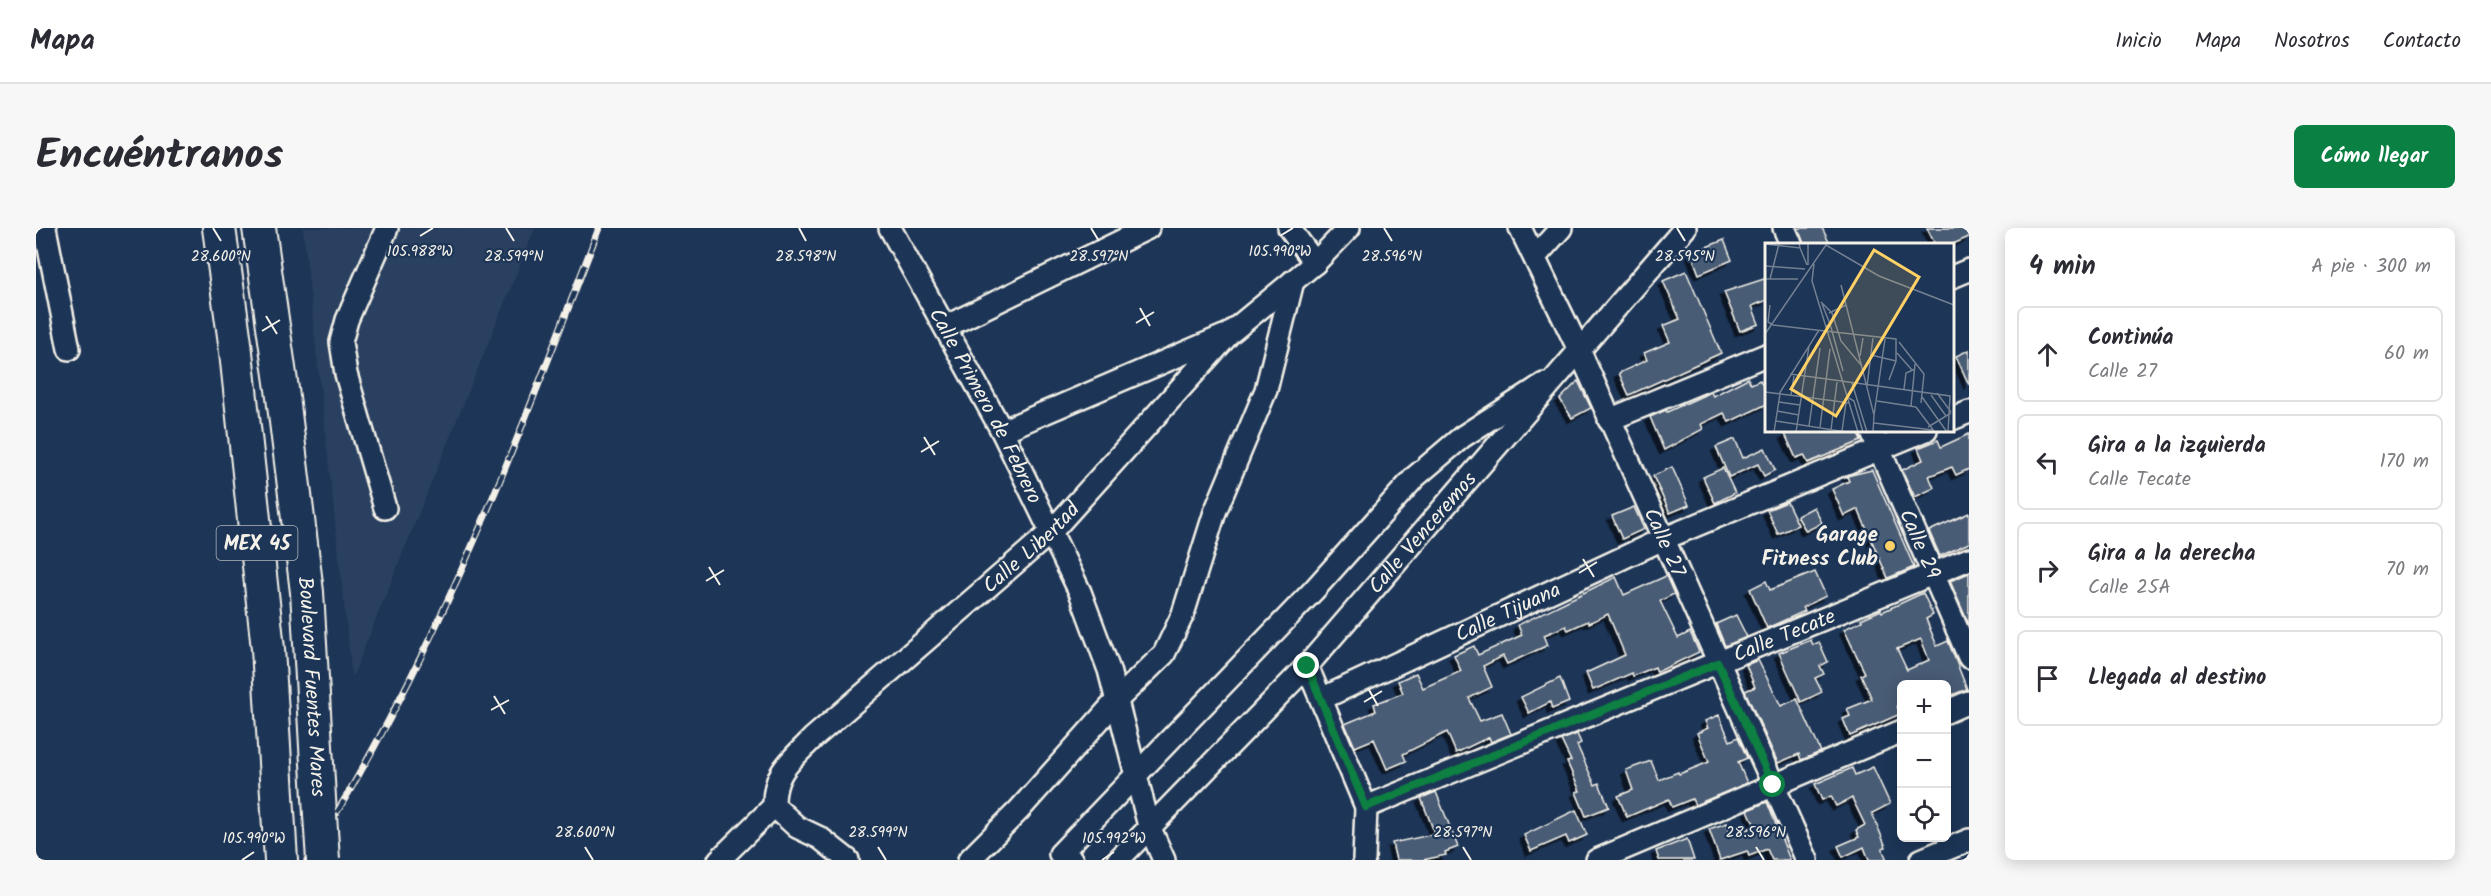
<!DOCTYPE html>
<html lang="es">
<meta charset="utf-8">
<style>
:root{--surface:#fff;--page:#f7f7f7;--text:#2b2b33;--muted:#7c7c81;--line:#e1e1e2;--accent:#0b8043}
body{margin:0;font-family:Kalam,sans-serif;background:var(--page);color:var(--text)}
.controls{position:absolute;right:18px;bottom:18px;display:grid;overflow:hidden;border-radius:9px;box-shadow:0 3px 15px #0003}
.controls button{width:54px;height:54px;display:grid;place-items:center;padding:0;border:0;border-bottom:2px solid var(--line);background:var(--surface);color:var(--text);font:30px sans-serif}
.stop{position:absolute;width:18px;height:18px;margin:-14px;border:4px solid #0b8043;border-radius:50%;background:#fff}
.stop.end{background:#0b8043;border-color:#fff;box-shadow:0 2px 6px #0008}
.list{margin:0;padding:0;list-style:none}
h2{display:flex;justify-content:space-between;align-items:center;height:78px;margin:0;padding:0 24px;font-size:26px}
h2 small{font-size:20px;font-weight:400;color:var(--muted)}
.list li{display:grid;grid-template-columns:39px 1fr auto;gap:18px;align-items:center;box-sizing:border-box;height:96px;margin:0 12px 12px;padding:0 12px;border:2px solid var(--line);border-radius:9px}
.list b{display:block;font-size:22px;white-space:nowrap}
.list p{margin:0;font-size:20px;white-space:nowrap;color:var(--muted)}
.list em{font-size:20px;font-style:normal;color:var(--muted)}
.icon{flex:none;width:33px;height:33px;fill:none;stroke:currentColor;stroke-width:2;stroke-linecap:round;stroke-linejoin:round}
.map{position:relative;flex:none;width:1933px;height:632px;overflow:hidden;border-radius:9px}
header{display:flex;align-items:center;gap:36px;box-sizing:border-box;height:84px;padding:0 30px;background:var(--surface);border-bottom:2px solid var(--line)}
header strong{font-size:28px}
nav{display:flex;gap:33px;margin-inline-start:auto;font-size:21px}
.intro{display:flex;align-items:center;justify-content:space-between;box-sizing:border-box;height:144px;padding:0 36px}
h1{margin:0;font-size:42px}
.button{padding:15px 27px;border-radius:9px;background:var(--accent);color:#fff;font-size:21px;font-weight:700}
main{display:flex;gap:36px;padding:0 36px}
aside{flex:1;background:var(--surface);border-radius:9px;box-shadow:0 3px 15px #0003}
.map>svg:first-child{display:block}
.built{fill:#2a4060}
.building{fill:#485b74;stroke:#f4f1e8;stroke-width:1.5;fill-rule:evenodd;filter:url(#shadow)}
.lines{fill:none;stroke-linecap:round;stroke-linejoin:round}
.minor-casing{stroke:#f4f1e8;stroke-width:26}
.highway-casing{stroke:#f4f1e8;stroke-width:36}
.minor{stroke:#1d3557;stroke-width:21}
.highway{stroke:#1d3557;stroke-width:32}
.rail-casing{stroke:#f4f1e8;stroke-width:7}
.rail{stroke:#1d3557;stroke-width:4.5;stroke-dasharray:14;stroke-linecap:butt}
.highway-bridge-casing{stroke:#f4f1e8;stroke-width:36;stroke-linecap:butt}
.highway-bridge{stroke:#1d3557;stroke-width:32}
.route{stroke:#0b8043;stroke-width:8}
.ticks{fill:none;stroke:#f4f1e8;stroke-width:2}
.poi-dot{fill:#ffd166;stroke:#1d3557;stroke-width:2}
.labels{text-anchor:middle;stroke-width:4.5;stroke-linejoin:round;paint-order:stroke}
.shield{fill:#1d3557;stroke:#b4b9bc;stroke-width:1.5}
.shield-label{font-size:20px;font-weight:bold;fill:#f4f1e8}
.street-label{font-size:21px;fill:#f4f1e8;stroke:#1d3557}
.poi-label{font-size:21px;font-weight:bold;fill:#f4f1e8;stroke:#1d3557;text-anchor:end}
.inset-road{fill:none;stroke:#738091;stroke-width:1.5}
.view{fill:#ffd166;fill-opacity:0.15;stroke:#ffd166;stroke-width:3}
.inset-edge{fill:none;stroke:#f4f1e8;stroke-width:3}
.ticks-label{font-size:15px;text-anchor:middle;fill:#f4f1e8;stroke:#1d3557;stroke-width:4.5;stroke-linejoin:round;paint-order:stroke}
</style>
<header>
<strong>Mapa</strong>
<nav><a>Inicio</a><a>Mapa</a><a>Nosotros</a><a>Contacto</a></nav>
</header>
<div class="intro"><h1>Encuéntranos</h1><a class="button">Cómo llegar</a></div>
<main>
<div class="map">
<svg width="1933" height="632" viewBox="0 0 1933 632">
<defs>
<filter id="shadow"><feDropShadow dx="-4.5" dy="4.5" stdDeviation="0" flood-color="#0009"/></filter>
</defs>
<rect width="100%" height="100%" fill="#1d3557"/>
<filter id="ink" filterUnits="userSpaceOnUse"><feTurbulence type="fractalNoise" baseFrequency=".0167" numOctaves="2"/><feDisplacementMap in="SourceGraphic" scale="12" xChannelSelector="R" yChannelSelector="G"/><feConvolveMatrix kernelMatrix="1 2 1 2 8 2 1 2 1" color-interpolation-filters="sRGB"/></filter>
<g filter="url(#ink)">
<path class="built" d="M267,0H499L316,450Z"/>
<g class="building">
<path d="M1762,0H1786L1794,16H1768Z"/>
<path d="M1891,0H1933V9L1917,16H1899Z"/>
<path d="M1688,12L1696,32L1663,46L1655,25Z"/>
<path d="M1650,43L1685,125L1593,167L1583,145L1611,132L1608,125L1634,114L1627,98L1644,91L1627,53Z"/>
<path d="M1731,50V72L1716,78L1723,96L1704,103L1688,64Z"/>
<path d="M1933,122V157L1920,128Z"/>
<path d="M1712,150L1715,156L1724,152L1731,166V176L1693,194L1688,185L1665,196L1667,201L1628,222L1614,189L1630,182L1631,184L1675,164L1677,168Z"/>
<path d="M1542,153L1555,180L1536,190L1524,171Z"/>
<path d="M1757,202H1820L1825,213L1772,235L1768,227L1760,230L1749,206Z"/>
<path d="M1933,206V241L1920,247L1916,239L1893,248L1898,260L1879,269L1866,242L1887,232L1882,220L1902,212L1905,219Z"/>
<path d="M1699,211L1707,230L1729,220L1739,242L1728,248L1722,236L1693,249L1680,219Z"/>
<path d="M1636,239L1653,277L1634,285L1617,248Z"/>
<path d="M1687,240L1699,265L1679,275L1667,249Z"/>
<path d="M1836,242L1878,339L1852,350L1822,281L1808,288L1796,261L1813,253L1811,248Z"/>
<path d="M1751,274L1762,297L1742,306L1731,282Z"/>
<path d="M1598,279L1608,301L1586,311L1576,288Z"/>
<path d="M1778,279L1786,295L1770,303L1761,288Z"/>
<path d="M1933,285V315L1904,328L1893,303Z"/>
<path d="M1779,344L1790,368L1767,379L1769,383L1731,400L1714,361L1730,353L1734,362Z"/>
<path d="M1933,345V397L1914,353Z"/>
<path d="M1630,348L1638,366L1624,373L1642,410L1654,404L1663,424L1621,444L1619,439L1597,448L1596,445L1557,462L1550,445L1589,427L1572,386L1553,395L1552,393L1532,402L1530,398L1508,407L1512,417L1471,436L1467,428L1447,438L1456,459L1433,470L1444,493L1466,485L1475,506L1455,514L1453,509L1420,525L1411,504L1367,526L1370,533L1351,541L1338,511L1319,519L1309,496L1340,483L1338,476L1367,465L1362,453L1380,445L1387,460L1425,443L1418,427L1438,418L1442,427L1486,407L1482,397L1580,349L1588,367Z"/>
<path d="M1887,365L1897,387L1890,391L1901,418L1912,413L1931,461L1911,469V456H1866V476L1861,478L1864,486L1814,508L1807,491L1814,488L1811,481L1836,471L1825,447L1829,445L1808,401L1826,393L1825,391L1845,382L1846,384ZM1885,411L1893,432L1871,442L1861,421Z"/>
<path d="M1700,387L1711,409L1689,418L1680,396Z"/>
<path d="M1775,412L1777,417L1783,414L1792,434L1784,438L1788,446L1779,450L1786,464L1765,474L1743,425Z"/>
<path d="M1722,432L1745,478L1761,471L1785,524L1765,532L1763,526L1742,535L1709,463L1719,459L1710,437Z"/>
<path d="M1524,450L1533,474L1516,481L1514,474L1493,485L1485,469Z"/>
<path d="M1683,487L1694,513L1702,509L1711,530L1702,534L1711,555L1659,577L1656,571L1636,579L1633,571L1591,589L1582,568L1597,562L1590,542L1615,533L1623,552L1642,544L1643,546L1673,534L1661,505L1672,500L1669,493Z"/>
<path d="M1541,506L1545,515L1541,517L1559,557L1563,555L1573,579L1550,588L1540,564L1544,563L1531,534L1535,533L1525,512Z"/>
<path d="M1837,539L1854,576L1836,585L1850,619L1846,620L1851,632H1833L1828,619L1807,629L1802,618L1823,609L1820,602L1829,597L1816,570L1800,578L1795,568L1786,572L1779,556L1816,540L1819,547Z"/>
<path d="M1400,564L1422,619L1409,624L1410,627L1387,632H1360L1356,615L1399,606L1385,570Z"/>
<path d="M1731,574L1754,632H1736L1731,621L1713,628L1711,623L1684,632L1673,601L1691,595L1695,608L1719,598L1712,582Z"/>
<path d="M1540,582L1551,607L1533,615L1530,608L1495,623L1488,607Z"/>
<path d="M1651,611L1658,632H1623L1620,623Z"/>
</g>
<g class="lines">
<g class="minor-casing">
<g id="minor">
<path d="M9,0L33,121"/>
<path id="s1" d="M854,0L966,203L1044,364L1073,442L1113,598L1128,632"/>
<path d="M1253,0L1279,35"/>
<path id="s2" d="M1484,0L1544,124L1771,632"/>
<path d="M1748,0L1755,16"/>
<path d="M1499,29L1525,0"/>
<path d="M1916,49L1933,42"/>
<path d="M909,99L1112,0"/>
<path d="M1916,191L1933,184"/>
<path d="M1573,192L1730,127"/>
<path id="s3" d="M1835,202L1933,429"/>
<path d="M966,203L1188,108"/>
<path d="M349,280L310,146L305,114L311,92L351,0"/>
<path d="M1271,438L1330,579L1328,632"/>
<path id="s4" d="M1285,471L1627,311L1890,202"/>
<path d="M1910,484L1933,474"/>
<path d="M738,578L761,599L784,610L812,632"/>
<path id="s5" d="M1330,579L1933,331"/>
<path id="s6" d="M683,632L738,578C737,544 755,533 777,510L1015,304L1194,105L1279,35L1313,0"/>
<path d="M933,632L983,582L1081,472L1128,426L1147,386L1179,284L1230,162L1257,53"/>
<path d="M1036,632L1024,626L1277,363L1379,249L1426,209L1508,156"/>
<path id="s7" d="M1082,632L1271,438L1649,0"/>
<path d="M1561,632L1866,503"/>
<path d="M1885,632L1933,612"/>
</g>
</g>
<g class="highway-casing">
<g id="highway">
<path d="M183,0L199,115L232,421L245,632"/>
<path id="s8" d="M223,0L246,161L271,364L284,587"/>
</g>
</g>
<use href="#minor" class="minor"/>
<use href="#highway" class="highway"/>
<g class="rail-casing">
<path id="rail" d="M271,632C398,437 480,216 563,0"/>
</g>
<use href="#rail" class="rail"/>
<g class="highway-bridge-casing">
<path id="highway-bridge" d="M284,587L287,632"/>
</g>
<use href="#highway-bridge" class="highway-bridge"/>
</g>
</g>
<g class="lines" filter="url(#ink)">
<path class="route" d="M1271,438L1330,579L1682,435L1737,557"/>
</g>
<path class="ticks" d="M177,0L185,13M470,0L478,13M763,0L770,13M1055,0L1063,13M1348,0L1356,13M1641,0L1649,13M384,8L397,0M1244,8L1257,0M1104,80L1114,98M230,88L241,106M1100,95L1118,84M226,103L244,92M888,209L899,227M885,224L903,213M1547,331L1558,349M673,339L684,357M1543,345L1561,334M670,353L688,342M1332,460L1342,478M458,468L469,486M1328,474L1346,463M455,482L473,472M549,619L557,632M842,619L850,632M1427,619L1435,632M1720,619L1728,632M206,632L218,624M1066,632L1078,624"/>
<circle class="poi-dot" cx="1854" cy="318" r="6"/>
<g class="labels">
<rect class="shield" x="180.5" y="298" width="81" height="34" rx="4.5"/>
<g class="shield-label">
<text x="221" y="322">MEX 45</text>
</g>
<g class="street-label">
<text dy="7" stroke="none"><textPath href="#s1" startOffset="202">Calle Primero de Febrero</textPath></text>
<text dy="7" stroke="none"><textPath href="#s7" startOffset="447">Calle Venceremos</textPath></text>
<text dy="7" stroke="none"><textPath href="#s2" startOffset="346">Calle 27</textPath></text>
<text dy="7" stroke="none"><textPath href="#s3" startOffset="124">Calle 29</textPath></text>
<text dy="7" stroke="none"><textPath href="#s6" startOffset="448">Calle Libertad</textPath></text>
<text dy="7" stroke="none"><textPath href="#s4" startOffset="206">Calle Tijuana</textPath></text>
<text dy="7" stroke="none"><textPath href="#s5" startOffset="452">Calle Tecate</textPath></text>
<text dy="7" stroke="none"><textPath href="#s8" startOffset="462">Boulevard Fuentes Mares</textPath></text>
</g>
<g class="poi-label">
<text x="1842" y="313">Garage<tspan x="1842" dy="24">Fitness Club</tspan></text>
</g>
</g>
<g transform="translate(1729 15)">
<rect width="189" height="189" fill="#1d3557"/>
<path class="inset-road" d="M43,0V22M0,1L35,5L34,0M35,5L42,22M49,21L47,38L93,189M0,23L40,26M0,36H33M5,36L14,1M76,42L109,172L108,189M56,59L67,70L76,98L96,122M57,61L65,81M5,62L3,79L8,82L131,96V118L124,137M64,70L81,62M60,84L65,81L78,128M0,91L61,2L114,33L189,62M134,99L159,131L156,160M132,110L147,127M106,112L131,118M95,113L98,95M25,131L185,153L183,189M87,140L102,189M102,143L108,95M139,146L141,130L150,126M0,149L85,160M172,150L186,169M14,151L54,87M26,152L29,133M166,152L181,173M157,154L182,189M84,155L89,158L98,189M112,158L151,164M14,159L35,162M146,163L150,121M151,164L169,188M12,168L34,172M109,172L120,96M11,178L81,189M109,180L168,187M44,183L55,105M55,184L65,106M163,184L186,170M66,187L72,139M77,188L81,160M9,189L15,151M31,189L44,103"/>
<path class="view" d="M109,7L154,34L71,173L26,146Z"/>
<rect width="189" height="189" class="inset-edge"/>
</g>
<g class="ticks-label">
<text x="384" y="28">105.988°W</text>
<text x="1244" y="28">105.990°W</text>
<text x="185" y="33">28.600°N</text>
<text x="478" y="33">28.599°N</text>
<text x="770" y="33">28.598°N</text>
<text x="1063" y="33">28.597°N</text>
<text x="1356" y="33">28.596°N</text>
<text x="1649" y="33">28.595°N</text>
<text x="549" y="609">28.600°N</text>
<text x="842" y="609">28.599°N</text>
<text x="1427" y="609">28.597°N</text>
<text x="1720" y="609">28.596°N</text>
<text x="218" y="615">105.990°W</text>
<text x="1078" y="615">105.992°W</text>
</g>
</svg>
<div class="controls">
<button>+</button>
<button>−</button>
<button><svg class="icon" aria-label="locate" viewBox="0 0 24 24"><circle cx="12" cy="12" r="6"/><path d="M12 2v4M12 18v4M2 12h4M18 12h4"/></svg></button>
</div>
<div class="stop" style="left:1737px;top:557px"></div>
<div class="stop end" style="left:1271px;top:438px"></div>
</div>
<aside>
<h2>4 min<small>A pie · 300 m</small></h2>
<ul class="list">
<li><svg class="icon" aria-label="ahead" viewBox="0 0 24 24"><path d="M12 20V5M6 11l6-6 6 6"/></svg><div><b>Continúa</b><p>Calle 27</p></div><em>60 m</em></li>
<li><svg class="icon" aria-label="left" viewBox="0 0 24 24"><path d="M17 20v-9H6M10 6l-5 5 5 5"/></svg><div><b>Gira a la izquierda</b><p>Calle Tecate</p></div><em>170 m</em></li>
<li><svg class="icon" aria-label="right" viewBox="0 0 24 24"><path d="M7 20v-9h11M14 6l5 5-5 5"/></svg><div><b>Gira a la derecha</b><p>Calle 25A</p></div><em>70 m</em></li>
<li><svg class="icon" aria-label="arrive" viewBox="0 0 24 24"><path d="M6 21V4h12l-3 4 3 4H6"/></svg><div><b>Llegada al destino</b></div></li>
</ul>
</aside>
</main>
